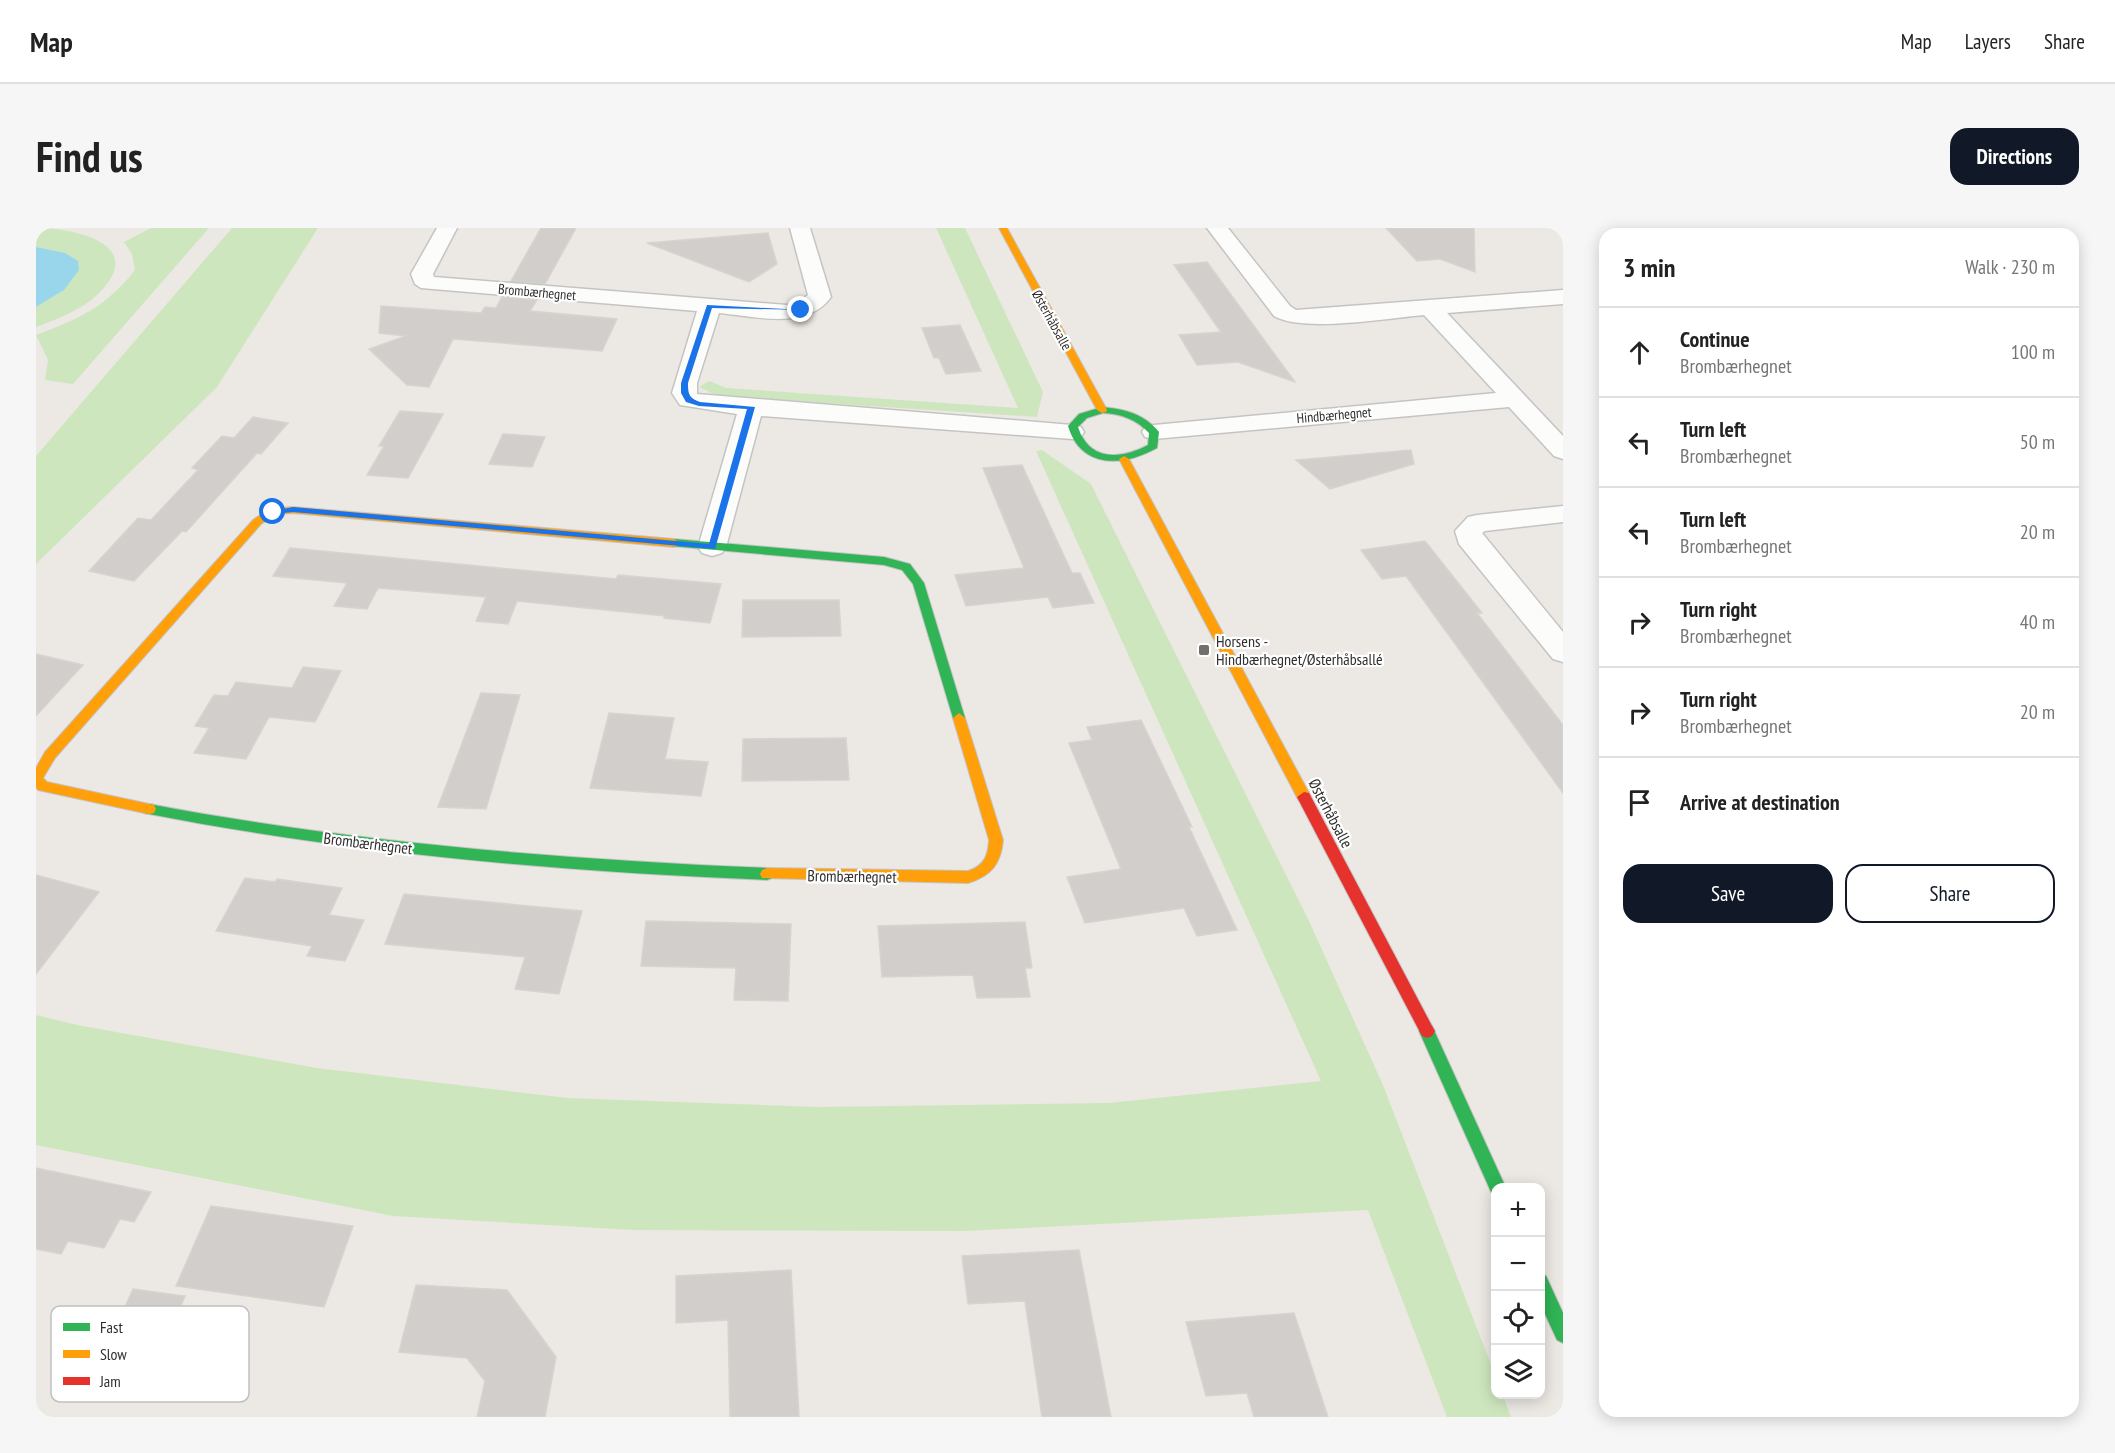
<!DOCTYPE html>
<meta charset="utf-8">
<style>
:root{--surface:#fff;--page:#f6f6f6;--text:#222;--muted:#767676;--line:#e0e0e0;--accent:#111827}
body{margin:0;font-family:"PT Sans Narrow",sans-serif;background:var(--page);color:var(--text)}
.controls{position:absolute;right:18px;bottom:18px;display:grid;overflow:hidden;border-radius:12px;box-shadow:0 3px 15px #0003}
.controls button{width:54px;height:54px;display:grid;place-items:center;padding:0;border:0;border-bottom:2px solid var(--line);background:var(--surface);color:var(--text);font:30px sans-serif}
.stop{position:absolute;width:18px;height:18px;margin:-14px;border:4px solid #1a73e8;border-radius:50%;background:#fff}
.stop.end{background:#1a73e8;border-color:#fff;box-shadow:0 2px 6px #0008}
.list{margin:0;padding:0;list-style:none}
h2{display:flex;justify-content:space-between;align-items:center;height:78px;margin:0;padding:0 24px;font-size:26px}
h2 small{font-size:20px;font-weight:400;color:var(--muted)}
.list li{display:grid;grid-template-columns:39px 1fr auto;gap:18px;align-items:center;box-sizing:border-box;height:90px;padding:0 24px;border-top:2px solid var(--line)}
.list b{display:block;font-size:22px;white-space:nowrap}
.list p{margin:0;font-size:20px;white-space:nowrap;color:var(--muted)}
.list em{font-size:20px;font-style:normal;color:var(--muted)}
.actions{display:flex;gap:12px;padding:18px 24px}
.actions a{flex:1;padding:14px 0;border:2px solid var(--accent);border-radius:18px;text-align:center;font-size:21px;color:var(--accent)}
.actions .main{background:var(--accent);color:#fff}
.icon{flex:none;width:33px;height:33px;fill:none;stroke:currentColor;stroke-width:2;stroke-linecap:round;stroke-linejoin:round}
.map{position:relative;flex:none;width:1527px;height:1189px;overflow:hidden;border-radius:18px}
header{display:flex;align-items:center;gap:36px;box-sizing:border-box;height:84px;padding:0 30px;background:var(--surface);border-bottom:2px solid var(--line)}
header strong{font-size:28px}
nav{display:flex;gap:33px;margin-inline-start:auto;font-size:21px}
.intro{display:flex;align-items:center;justify-content:space-between;box-sizing:border-box;height:144px;padding:0 36px}
h1{margin:0;font-size:42px}
.button{padding:15px 27px;border-radius:18px;background:var(--accent);color:#fff;font-size:21px;font-weight:700}
main{display:flex;gap:36px;padding:0 36px}
aside{flex:1;background:var(--surface);border-radius:18px;box-shadow:0 3px 15px #0003}
.map>svg:first-child{display:block}
.green{fill:#cee6be}
.water{fill:#99d6ec}
.building{fill:#d1cecb;stroke:#d7d4d0;stroke-width:1.5}
.lines{fill:none;stroke-linecap:round;stroke-linejoin:round}
.street-casing{stroke:#c5c4c5;stroke-width:3}
.fast-casing{stroke:#c5c4c5;stroke-width:2}
.slow-casing{stroke:#c5c4c5;stroke-width:2}
.jam-casing{stroke:#c5c4c5;stroke-width:2}
.street{fill:#fcfcfb;fill-rule:evenodd}
.fast{fill:#30b455;fill-rule:evenodd}
.slow{fill:#ff9f0a;fill-rule:evenodd}
.jam{fill:#e5322d;fill-rule:evenodd}
.route{fill:#1a73e8}
.poi-dot{fill:#706f6e;stroke:#fff;stroke-width:2}
.labels{text-anchor:middle;stroke-width:4.5;stroke-linejoin:round;paint-order:stroke}
.far-street-label{font-size:14px;fill:#2e2e2e;stroke:#fff}
.poi-label{font-size:16px;fill:#2e2e2e;stroke:#fff;text-anchor:start}
.street-label{font-size:16px;fill:#2e2e2e;stroke:#fff}
.key{fill:#fff;stroke:#c0c0c0;stroke-width:1.5}
.key-label{font-size:16px;fill:#2e2e2e}
</style>
<header>
<strong>Map</strong>
<nav><a>Map</a><a>Layers</a><a>Share</a></nav>
</header>
<div class="intro"><h1>Find us</h1><a class="button">Directions</a></div>
<main>
<div class="map">
<svg width="1527" height="1189" viewBox="0 0 1527 1189">
<rect width="100%" height="100%" fill="#ece8e4"/>
<g class="green">
<path d="M0,0C39,0 113,16 62,66C46,82 21,91 0,99V79L28,62L8,21L0,19Z"/>
<path d="M115,0H173L37,156L9,152L12,132L0,107C43,91 70,79 99,42L96,26L88,14Z"/>
<path d="M196,0H282L181,159L0,336V228Z"/>
<path d="M900,0H929L1007,164L1001,189L682,168L663,159L673,153L690,160L982,180Z"/>
<path d="M1006,222L1055,256L1273,693L1347,857L1459,1147L1460,1166L1467,1167L1475,1189H1411L1332,982L930,1003L597,1002L357,988L0,917V787L41,797L281,840L531,870L781,879L1073,875L1285,853L1000,223Z"/>
</g>
<path class="water" d="M0,19L29,25L42,33L43,42L28,62L0,79Z"/>
<g class="building">
<path d="M505,0H540L509,56L475,53Z"/>
<path d="M1350,0H1438L1439,44L1404,31L1381,33Z"/>
<path d="M732,5L741,36L713,54L611,15Z"/>
<path d="M1171,34L1259,154L1202,134L1161,137L1143,107L1185,104L1138,37Z"/>
<path d="M466,69L501,72L494,83L581,91L566,123L417,111L393,159L371,157L333,121L370,108L343,105L345,78L445,85L449,79L460,80Z"/>
<path d="M924,97L945,143L910,146L903,130H898L886,100Z"/>
<path d="M364,183L407,186L372,250L331,247L348,218H343Z"/>
<path d="M217,189L252,195L225,226L221,225L150,304L146,303L98,353L53,343L102,290L115,292L162,242L156,240L186,208L198,210Z"/>
<path d="M467,206L509,209L496,239L453,236Z"/>
<path d="M1375,222L1378,236L1294,261L1260,232Z"/>
<path d="M986,237L1036,345H1044L1058,375L1017,380L1012,369L930,378L919,347L988,340L947,240Z"/>
<path d="M1389,313L1446,385H1441L1527,497V565L1370,348L1346,351L1325,322Z"/>
<path d="M254,320L580,351L582,347L685,356L674,395L628,390L629,388L481,373L472,396L440,393L450,369L342,360L331,381L298,378L311,355L237,348Z"/>
<path d="M707,372H803L805,408L706,409Z"/>
<path d="M0,426L47,437L0,488Z"/>
<path d="M267,439L305,443L279,494L233,489L210,531L158,525L173,500L159,498L178,467L192,468L200,454L256,460Z"/>
<path d="M445,465L484,467L450,581L402,579Z"/>
<path d="M573,485L638,490L629,531L672,534L665,568L554,560Z"/>
<path d="M1105,492L1156,599H1153L1201,702L1161,708L1148,680L1049,695L1031,649L1085,641L1033,515L1056,512L1051,499Z"/>
<path d="M810,510L813,552L706,553L707,511Z"/>
<path d="M0,647L63,664L0,746Z"/>
<path d="M209,650L239,654L241,651L306,660L293,687L328,692L309,733L271,728L276,718L180,703Z"/>
<path d="M368,666L546,683L523,766L479,761L489,729L349,716Z"/>
<path d="M610,693L755,696L752,773L698,772L700,740L605,738Z"/>
<path d="M989,694L996,740H989L994,769L941,770L937,747L846,749L842,698Z"/>
<path d="M0,940L115,964L98,994L84,991L68,1020L32,1013L25,1026L0,1021Z"/>
<path d="M175,978L317,998L288,1079L140,1058Z"/>
<path d="M1043,1022L1075,1189H1006L989,1073L932,1076L926,1028Z"/>
<path d="M755,1042L763,1189H694L692,1092L640,1095V1048Z"/>
<path d="M380,1057L471,1062L520,1129L509,1189H441L449,1153L431,1130L363,1124Z"/>
<path d="M97,1061L149,1068L113,1153L59,1145Z"/>
<path d="M1258,1085L1292,1189H1218L1211,1165L1170,1168L1150,1094Z"/>
</g>
<g class="lines">
<g class="street-casing">
<g id="street">
<path d="M401,0H421L397,46L398,49L751,77L759,76L772,67L754,0H774L795,69C771,103 717,88 683,85L661,155V166L1036,197L1045,199L1048,204L1045,209L1036,211L725,188L690,319L686,325L676,328L666,325L662,319L701,186L644,177L636,165L661,83L385,60L379,56L375,46Z"/>
<path d="M1171,0H1192L1254,78L1260,82L1527,62V76L1411,85L1527,208V231L1518,228L1473,179L1118,211L1109,209L1106,204L1109,199L1118,197L1460,165L1388,87C1351,90 1268,105 1238,88Z"/>
<path d="M1527,278V294L1449,303L1446,305L1527,404V434L1517,431L1423,316L1419,303L1432,289L1441,287Z"/>
</g>
</g>
<g class="fast-casing">
<g id="fast">
<path d="M1066,179C1089,181 1108,186 1123,204L1121,220C1087,239 1045,241 1032,198L1043,186ZM1067,185C1085,186 1100,191 1113,205L1112,217C1084,232 1053,233 1042,199L1051,190Z"/>
<path d="M638,311L848,329L874,336L888,355L929,490L927,493H919L917,490L877,356L866,342L848,337L634,318V312Z"/>
<path d="M113,576C318,615 523,631 731,640L736,642L738,646L736,650L731,652C523,643 318,626 113,586L108,585L106,581L108,577Z"/>
<path d="M1391,796L1396,798L1470,960H1460V967L1456,966L1383,803L1386,798Z"/>
<path d="M1504,1045L1510,1048L1527,1085V1115L1521,1112L1504,1075Z"/>
</g>
</g>
<g class="slow-casing">
<g id="slow">
<path d="M963,0H971L1071,182L1070,184L1066,185L1061,182Z"/>
<path d="M1088,228L1093,231L1273,565L1275,569L1273,573H1263L1083,231Z"/>
<path d="M257,279L638,311L644,315L638,319L257,285L240,286L225,296L19,530L7,550L11,554L113,576L118,577L120,581L118,585L113,586L2,562L0,559V540L9,524L217,292L233,281Z"/>
<path d="M923,485L929,490L967,612C965,636 955,648 932,655L726,650L724,646L726,642L731,640L932,643C948,638 952,628 953,612L917,490Z"/>
</g>
</g>
<g class="jam-casing">
<path id="jam" d="M1268,564L1273,565L1396,798L1399,803L1396,808L1391,810L1386,808L1261,569Z"/>
</g>
<use href="#street" class="street"/>
<use href="#fast" class="fast"/>
<use href="#slow" class="slow"/>
<use href="#jam" class="jam"/>
</g>
<path class="route" d="M671,77L768,82L676,80L652,155C652,166 653,170 664,174L719,179L679,321L257,284L237,286L233,284L257,279L673,316L711,181L663,178L650,174L645,165V155Z"/>
<rect class="poi-dot" x="1162" y="416" width="12" height="12" rx="3"/>
<g class="labels">
<g class="far-street-label">
<text transform="translate(501 64) rotate(5)" y="5">Brombærhegnet</text>
<text transform="translate(1016 92) rotate(61)" y="5">Østerhåbsalle</text>
<text transform="translate(1298 187) rotate(-5)" y="5">Hindbærhegnet</text>
</g>
<g class="poi-label">
<text x="1180" y="419">Horsens -<tspan x="1180" dy="18">Hindbærhegnet/Østerhåbsallé</tspan></text>
</g>
<g class="street-label">
<text transform="translate(1295 585) rotate(62)" y="6">Østerhåbsalle</text>
<text transform="translate(332 615) rotate(7)" y="6">Brombærhegnet</text>
<text transform="translate(816 648) rotate(1)" y="6">Brombærhegnet</text>
</g>
</g>
<rect x="15" y="1078" width="198" height="96" rx="9" class="key"/>
<rect x="27" y="1095" width="27" height="8" fill="#30b455"/>
<rect x="27" y="1122" width="27" height="8" fill="#ff9f0a"/>
<rect x="27" y="1149" width="27" height="8" fill="#e5322d"/>
<g class="key-label">
<text x="64" y="1105">Fast</text>
<text x="64" y="1132">Slow</text>
<text x="64" y="1159">Jam</text>
</g>
</svg>
<div class="controls">
<button>+</button>
<button>−</button>
<button><svg class="icon" aria-label="locate" viewBox="0 0 24 24"><circle cx="12" cy="12" r="6"/><path d="M12 2v4M12 18v4M2 12h4M18 12h4"/></svg></button>
<button><svg class="icon" aria-label="layers" viewBox="0 0 24 24"><path d="M12 4l9 5-9 5-9-5zM3 14l9 5 9-5"/></svg></button>
</div>
<div class="stop" style="left:237px;top:284px"></div>
<div class="stop end" style="left:765px;top:82px"></div>
</div>
<aside>
<h2>3 min<small>Walk · 230 m</small></h2>
<ul class="list">
<li><svg class="icon" aria-label="ahead" viewBox="0 0 24 24"><path d="M12 20V5M6 11l6-6 6 6"/></svg><div><b>Continue</b><p>Brombærhegnet</p></div><em>100 m</em></li>
<li><svg class="icon" aria-label="left" viewBox="0 0 24 24"><path d="M17 20v-9H6M10 6l-5 5 5 5"/></svg><div><b>Turn left</b><p>Brombærhegnet</p></div><em>50 m</em></li>
<li><svg class="icon" aria-label="left" viewBox="0 0 24 24"><path d="M17 20v-9H6M10 6l-5 5 5 5"/></svg><div><b>Turn left</b><p>Brombærhegnet</p></div><em>20 m</em></li>
<li><svg class="icon" aria-label="right" viewBox="0 0 24 24"><path d="M7 20v-9h11M14 6l5 5-5 5"/></svg><div><b>Turn right</b><p>Brombærhegnet</p></div><em>40 m</em></li>
<li><svg class="icon" aria-label="right" viewBox="0 0 24 24"><path d="M7 20v-9h11M14 6l5 5-5 5"/></svg><div><b>Turn right</b><p>Brombærhegnet</p></div><em>20 m</em></li>
<li><svg class="icon" aria-label="arrive" viewBox="0 0 24 24"><path d="M6 21V4h12l-3 4 3 4H6"/></svg><div><b>Arrive at destination</b></div></li>
</ul>
<div class="actions"><a class="main">Save</a><a>Share</a></div>
</aside>
</main>
